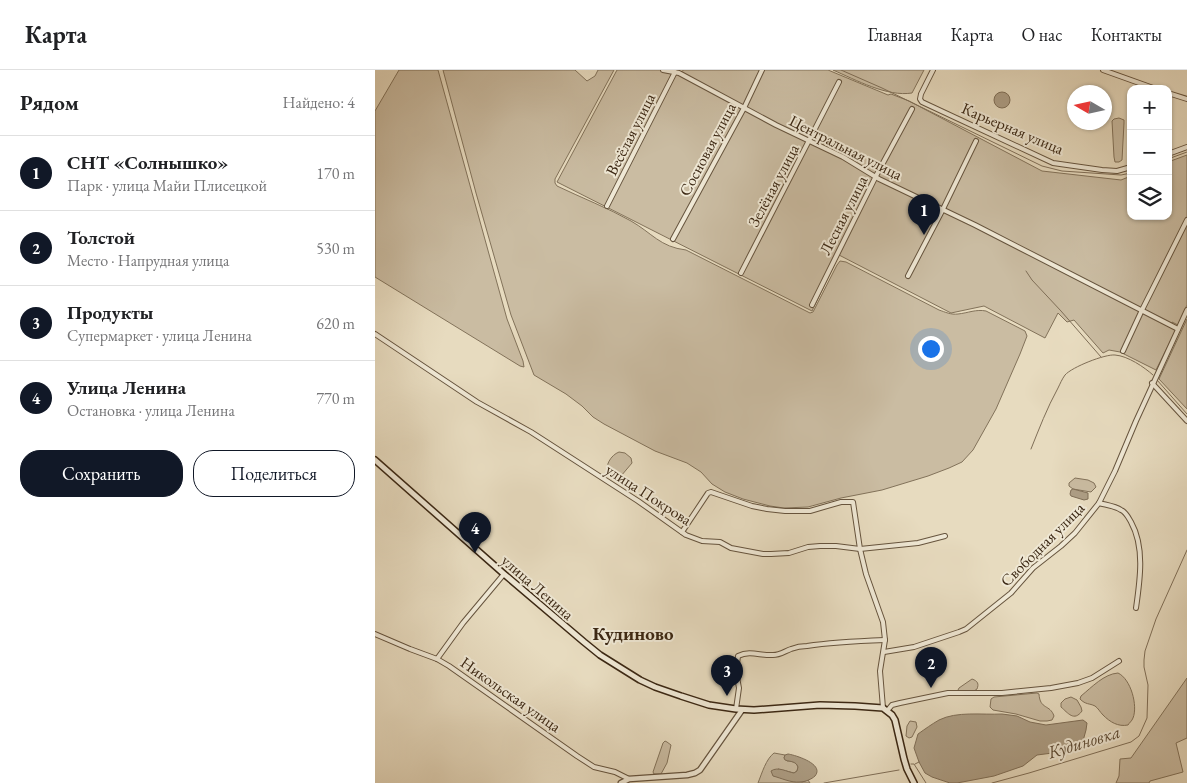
<!DOCTYPE html>
<html lang="ru">
<meta charset="utf-8">
<style>
:root{--surface:#fff;--page:#f6f6f6;--text:#202124;--muted:#757577;--line:#e0e0e0;--accent:#111827}
body{margin:0;font-family:"EB Garamond",serif;background:var(--page);color:var(--text)}
.controls{position:absolute;right:15px;top:15px;display:grid;overflow:hidden;border-radius:10px;box-shadow:0 1px 4px #0004}
.controls button{width:45px;height:45px;display:grid;place-items:center;padding:0;border:0;border-bottom:1px solid var(--line);background:var(--surface);color:var(--text);font:25px sans-serif}
.compass{position:absolute;left:692px;top:15px;width:45px;height:45px;border-radius:50%;background:var(--surface);box-shadow:0 1px 4px #0004;rotate:279deg}
.you{position:absolute;left:555px;top:278px;width:18px;height:18px;margin:-12px;border:4px solid #fff;border-radius:50%;background:#1a73e8;box-shadow:0 0 0 8px #1a73e833}
.badge{display:grid;place-items:center;width:32px;height:32px;border-radius:50%;background:var(--accent);color:#fff;font-size:16px;font-weight:700}
.pin{position:absolute;translate:-50% -41px;filter:drop-shadow(0 1px 2px #0008)}
.pin::after{content:'';position:absolute;top:26px;width:18px;height:15px;background:inherit;clip-path:polygon(0 0,100% 0,50% 100%)}
.list{margin:0;padding:0;list-style:none}
h2{display:flex;justify-content:space-between;align-items:center;height:65px;margin:0;padding:0 20px;font-size:21px}
h2 small{font-size:16px;font-weight:400;color:var(--muted)}
.list li{display:grid;grid-template-columns:32px 1fr auto;gap:15px;align-items:center;box-sizing:border-box;height:75px;padding:0 20px;border-top:1px solid var(--line)}
.list b{display:block;font-size:19px;white-space:nowrap}
.list p{margin:0;font-size:16px;white-space:nowrap;color:var(--muted)}
.list em{font-size:16px;font-style:normal;color:var(--muted)}
.actions{display:flex;gap:10px;padding:15px 20px}
.actions a{flex:1;padding:11px 0;border:1px solid var(--accent);border-radius:20px;text-align:center;font-size:18px;color:var(--accent)}
.actions .main{background:var(--accent);color:#fff}
.icon{flex:none;width:28px;height:28px;fill:none;stroke:currentColor;stroke-width:2;stroke-linecap:round;stroke-linejoin:round}
.map{position:relative;flex:none;width:812px;height:713px;overflow:hidden}
header{display:flex;align-items:center;gap:30px;box-sizing:border-box;height:70px;padding:0 25px;background:var(--surface);border-bottom:1px solid var(--line)}
header strong{font-size:24px}
nav{display:flex;gap:28px;margin-inline-start:auto;font-size:18px}
main{display:flex}
aside{flex:1;background:var(--surface)}
.map>svg:first-child{display:block}
.green{fill:#cabca2;stroke:#82725a}
.water{fill:#ad9e85;stroke:#7f6e57}
.lines{fill:none;stroke-linecap:round;stroke-linejoin:round}
.stream{stroke:#7f6e57;stroke-width:1}
.minor-casing{stroke:#66543e;stroke-width:6}
.tertiary-casing{stroke:#66543e;stroke-width:7}
.secondary-casing{stroke:#3b2713;stroke-width:8}
.minor{stroke:#efe8d5;stroke-width:4}
.tertiary{stroke:#efe8d5;stroke-width:4.5}
.secondary{stroke:#efe8d5;stroke-width:5}
.labels{text-anchor:middle;stroke-width:4;stroke-linejoin:round;paint-order:stroke}
.street-label{font-size:16px;fill:#3b2713;stroke:#efe8d5}
.water-label{font-size:18px;font-style:italic;fill:#5d4b35;stroke:#efe8d5}
.quarter-label{font-size:19px;font-weight:bold;fill:#3b2713;stroke:#efe8d5}
</style>
<header>
<strong>Карта</strong>
<nav><a>Главная</a><a>Карта</a><a>О нас</a><a>Контакты</a></nav>
</header>
<main>
<aside>
<h2>Рядом<small>Найдено: 4</small></h2>
<ul class="list">
<li><span class="badge">1</span><div><b>СНТ «Солнышко»</b><p>Парк · улица Майи Плисецкой</p></div><em>170 m</em></li>
<li><span class="badge">2</span><div><b>Толстой</b><p>Место · Напрудная улица</p></div><em>530 m</em></li>
<li><span class="badge">3</span><div><b>Продукты</b><p>Супермаркет · улица Ленина</p></div><em>620 m</em></li>
<li><span class="badge">4</span><div><b>Улица Ленина</b><p>Остановка · улица Ленина</p></div><em>770 m</em></li>
</ul>
<div class="actions"><a class="main">Сохранить</a><a>Поделиться</a></div>
</aside>
<div class="map">
<svg width="812" height="713" viewBox="0 0 812 713">
<rect width="100%" height="100%" fill="#e7dbbf"/>
<filter id="stains"><feTurbulence type="fractalNoise" baseFrequency=".004" numOctaves="4"/><feColorMatrix values="0 0 0 0 .2 0 0 0 0 .09 0 0 0 0 .02 0 0 0 .5 -.17"/></filter>
<radialGradient id="worn" r=".72"><stop offset=".6" stop-color="#630" stop-opacity="0"/><stop offset="1" stop-color="#630" stop-opacity=".3"/></radialGradient>
<g class="green">
<path d="M24,0H63L132,249L148,291L149,297L145,296L0,207V41Z"/>
<path d="M68,0H200L212,11L220,6L223,0H239L180,109V113L182,116C207,128 233,138 256,151C277,163 285,177 311,180L435,243L438,242L462,195L465,191L471,192L564,240C570,242 576,245 583,244C593,243 601,239 611,241L650,261L652,266L645,284L621,339L598,380L587,392L574,398L553,406L507,420L466,428L433,437L409,438L395,436L368,429L350,422L337,414L326,402L312,393L280,381L229,354L218,347L207,336L191,324L159,305L136,245L101,123Z"/>
<path d="M242,0H291L305,2L309,0H453L513,25L516,24L534,31L667,101L746,110L756,106V146H793V92L812,85V235L803,255L797,252L796,255L801,260L781,300L745,282L734,280L728,283L699,250L692,252L683,243L670,268L609,236L576,243L464,185L437,241L182,112Z"/>
<path d="M458,0H549L537,23C512,27 481,10 458,0Z"/>
<path d="M744,48L749,50V53L747,90L744,92H740L739,87L737,51L739,49Z"/>
<path d="M812,249V339L784,309Z"/>
<path d="M244,382L250,383L256,388L257,393L246,406L243,408L233,405C229,396 236,385 244,382Z"/>
<path d="M700,408L713,410L719,413L721,417L716,422L698,419L694,416V413Z"/>
<path d="M743,603C756,609 763,636 758,648C757,651 754,653 753,655C743,657 735,652 728,645C725,642 723,638 720,636C714,633 711,635 705,629L706,626C717,617 729,604 743,603Z"/>
<path d="M812,608V668L801,673L808,702L775,711L774,713H741L744,706L745,689L756,688Z"/>
<path d="M597,609C603,611 604,614 602,619L599,621H585L583,620L584,618Z"/>
<path d="M662,623L664,624C665,640 675,634 679,646L677,650L672,651H665L641,644L618,640L615,637L616,629L619,627Z"/>
<path d="M696,627L702,630L706,637L707,641C699,652 693,643 686,637V633L690,629Z"/>
<path d="M535,651L541,652L542,657L537,667L534,668L531,666L532,656Z"/>
<path d="M290,671L292,672L296,675L292,693L286,704H279L278,702L288,673Z"/>
<path d="M399,683L410,685L409,688L412,691C417,691 421,692 423,697L422,701L419,703L403,699L427,712L433,710L435,713H383C387,703 391,689 399,683Z"/>
</g>
<g class="water">
<circle cx="627" cy="30" r="8"/>
<path d="M698,419L713,423V429L709,430L696,426L695,424L696,420Z"/>
<path d="M627,644L642,646L655,652L671,655L708,650L712,653L711,660L708,671L693,681L662,685L648,696L619,706L582,713H575L557,707L550,703L544,692L539,678L543,664C550,659 557,654 564,650C582,641 607,645 627,644Z"/>
<path d="M413,684C420,685 450,694 440,706C437,709 430,712 425,712C416,713 406,708 398,706L396,701C403,696 412,702 419,703L422,701L423,697C421,691 416,692 410,690L409,688L410,685Z"/>
</g>
<g class="lines">
<g class="stream">
<path d="M466,0L507,18L667,96L687,101L746,105L756,103"/>
<path d="M793,89L812,82"/>
<path d="M651,201L657,210L686,241L726,287"/>
<path d="M782,310L812,344"/>
<path d="M656,379C664,359 672,338 683,318C685,314 687,309 690,305C697,297 730,284 740,285C753,286 769,297 778,305"/>
<path d="M536,694H539L551,713"/>
<path d="M540,694L544,692"/>
<path d="M449,713L524,700"/>
<path d="M617,713L654,703L756,672L764,666L772,648L773,615L769,597V590L770,581L781,549L812,480"/>
</g>
<g class="minor-casing">
<g id="minor">
<path d="M288,0L304,3L401,55L468,87L504,109L600,155L803,259"/>
<path d="M558,0L546,24L545,29L547,32L678,93L727,100L742,101L756,97"/>
<path d="M728,0L781,19"/>
<path d="M793,23L812,29"/>
<path d="M793,84L812,77"/>
<path d="M232,136L300,2"/>
<path d="M298,169L369,38L387,0"/>
<path d="M366,203L464,12"/>
<path d="M533,206L568,139L601,71"/>
<path d="M437,235L501,106L537,39"/>
<path d="M0,264L102,332L156,362L263,431L311,465L327,471L345,472L356,478L388,484H396L414,483L433,477L445,476H461L485,479L543,473L570,466"/>
<path d="M748,281L767,240L812,150"/>
<path d="M777,313L812,351"/>
<path d="M724,433C731,435 740,436 746,440C751,442 753,447 756,452C770,477 765,510 761,538"/>
<path d="M307,462L333,423L336,422L377,436L392,439L410,441H435L466,432H478L485,479L491,504L508,552L510,570L505,601L508,638"/>
<path d="M0,564L35,579L62,589L74,596L202,686L219,697L240,702L254,709"/>
<path d="M509,582L539,577L584,562L591,559L636,523L658,498L686,476L700,463L724,433L740,401L761,351L812,240"/>
<path d="M62,589L88,553L129,504"/>
<path d="M361,639L364,618L361,602L363,586C376,580 385,586 398,585C405,585 410,581 416,579C421,577 427,576 432,576C458,572 484,571 510,570"/>
<path d="M512,641L517,635L525,633L573,623H627L676,618L703,613L717,608L744,591"/>
</g>
</g>
<g class="tertiary-casing">
<path id="tertiary" d="M246,713L254,709L312,705L320,703L325,700L367,640"/>
</g>
<g class="secondary-casing">
<path id="secondary" d="M0,390L129,504L209,572L225,585L265,610L280,617L306,626L334,635L361,639L379,640L445,635L480,636L508,638L517,645L520,650L529,689L532,699L539,713"/>
</g>
<use href="#minor" class="minor"/>
<use href="#tertiary" class="tertiary"/>
<use href="#secondary" class="secondary"/>
</g>
<g class="labels">
<g class="street-label">
<text transform="translate(638 58) rotate(23)" y="6">Карьерная улица</text>
<text transform="translate(255 64) rotate(-63)" y="6">Весёлая улица</text>
<text transform="translate(471 77) rotate(27)" y="6">Центральная улица</text>
<text transform="translate(332 79) rotate(-62)" y="6">Сосновая улица</text>
<text transform="translate(398 115) rotate(-62)" y="6">Зелёная улица</text>
<text transform="translate(468 145) rotate(-63)" y="6">Лесная улица</text>
<text transform="translate(274 424) rotate(33)" y="6">улица Покрова</text>
<text transform="translate(667 474) rotate(-45)" y="6">Свободная улица</text>
<text transform="translate(163 517) rotate(41)" y="6">улица Ленина</text>
<text transform="translate(136 624) rotate(35)" y="6">Никольская улица</text>
</g>
<g class="water-label">
<text transform="translate(709 672) rotate(-17)" y="6">Кудиновка</text>
</g>
<g class="quarter-label">
<text x="258" y="570">Кудиново</text>
</g>
</g>
<rect width="100%" height="100%" filter="url(#stains)"/>
<rect width="100%" height="100%" fill="url(#worn)"/>
</svg>
<div class="controls">
<button>+</button>
<button>−</button>
<button><svg class="icon" aria-label="layers" viewBox="0 0 24 24"><path d="M12 4l9 5-9 5-9-5zM3 14l9 5 9-5"/></svg></button>
</div>
<svg class="compass" viewBox="-18 -18 36 36"><path d="M0-13l5 13h-10z" fill="#e53935"/><path d="M0 13l5-13h-10z" fill="#757577"/></svg>
<div class="you"></div>
<div class="pin badge" style="left:549px;top:165px">1</div>
<div class="pin badge" style="left:556px;top:618px">2</div>
<div class="pin badge" style="left:352px;top:626px">3</div>
<div class="pin badge" style="left:100px;top:483px">4</div>
</div>
</main>
